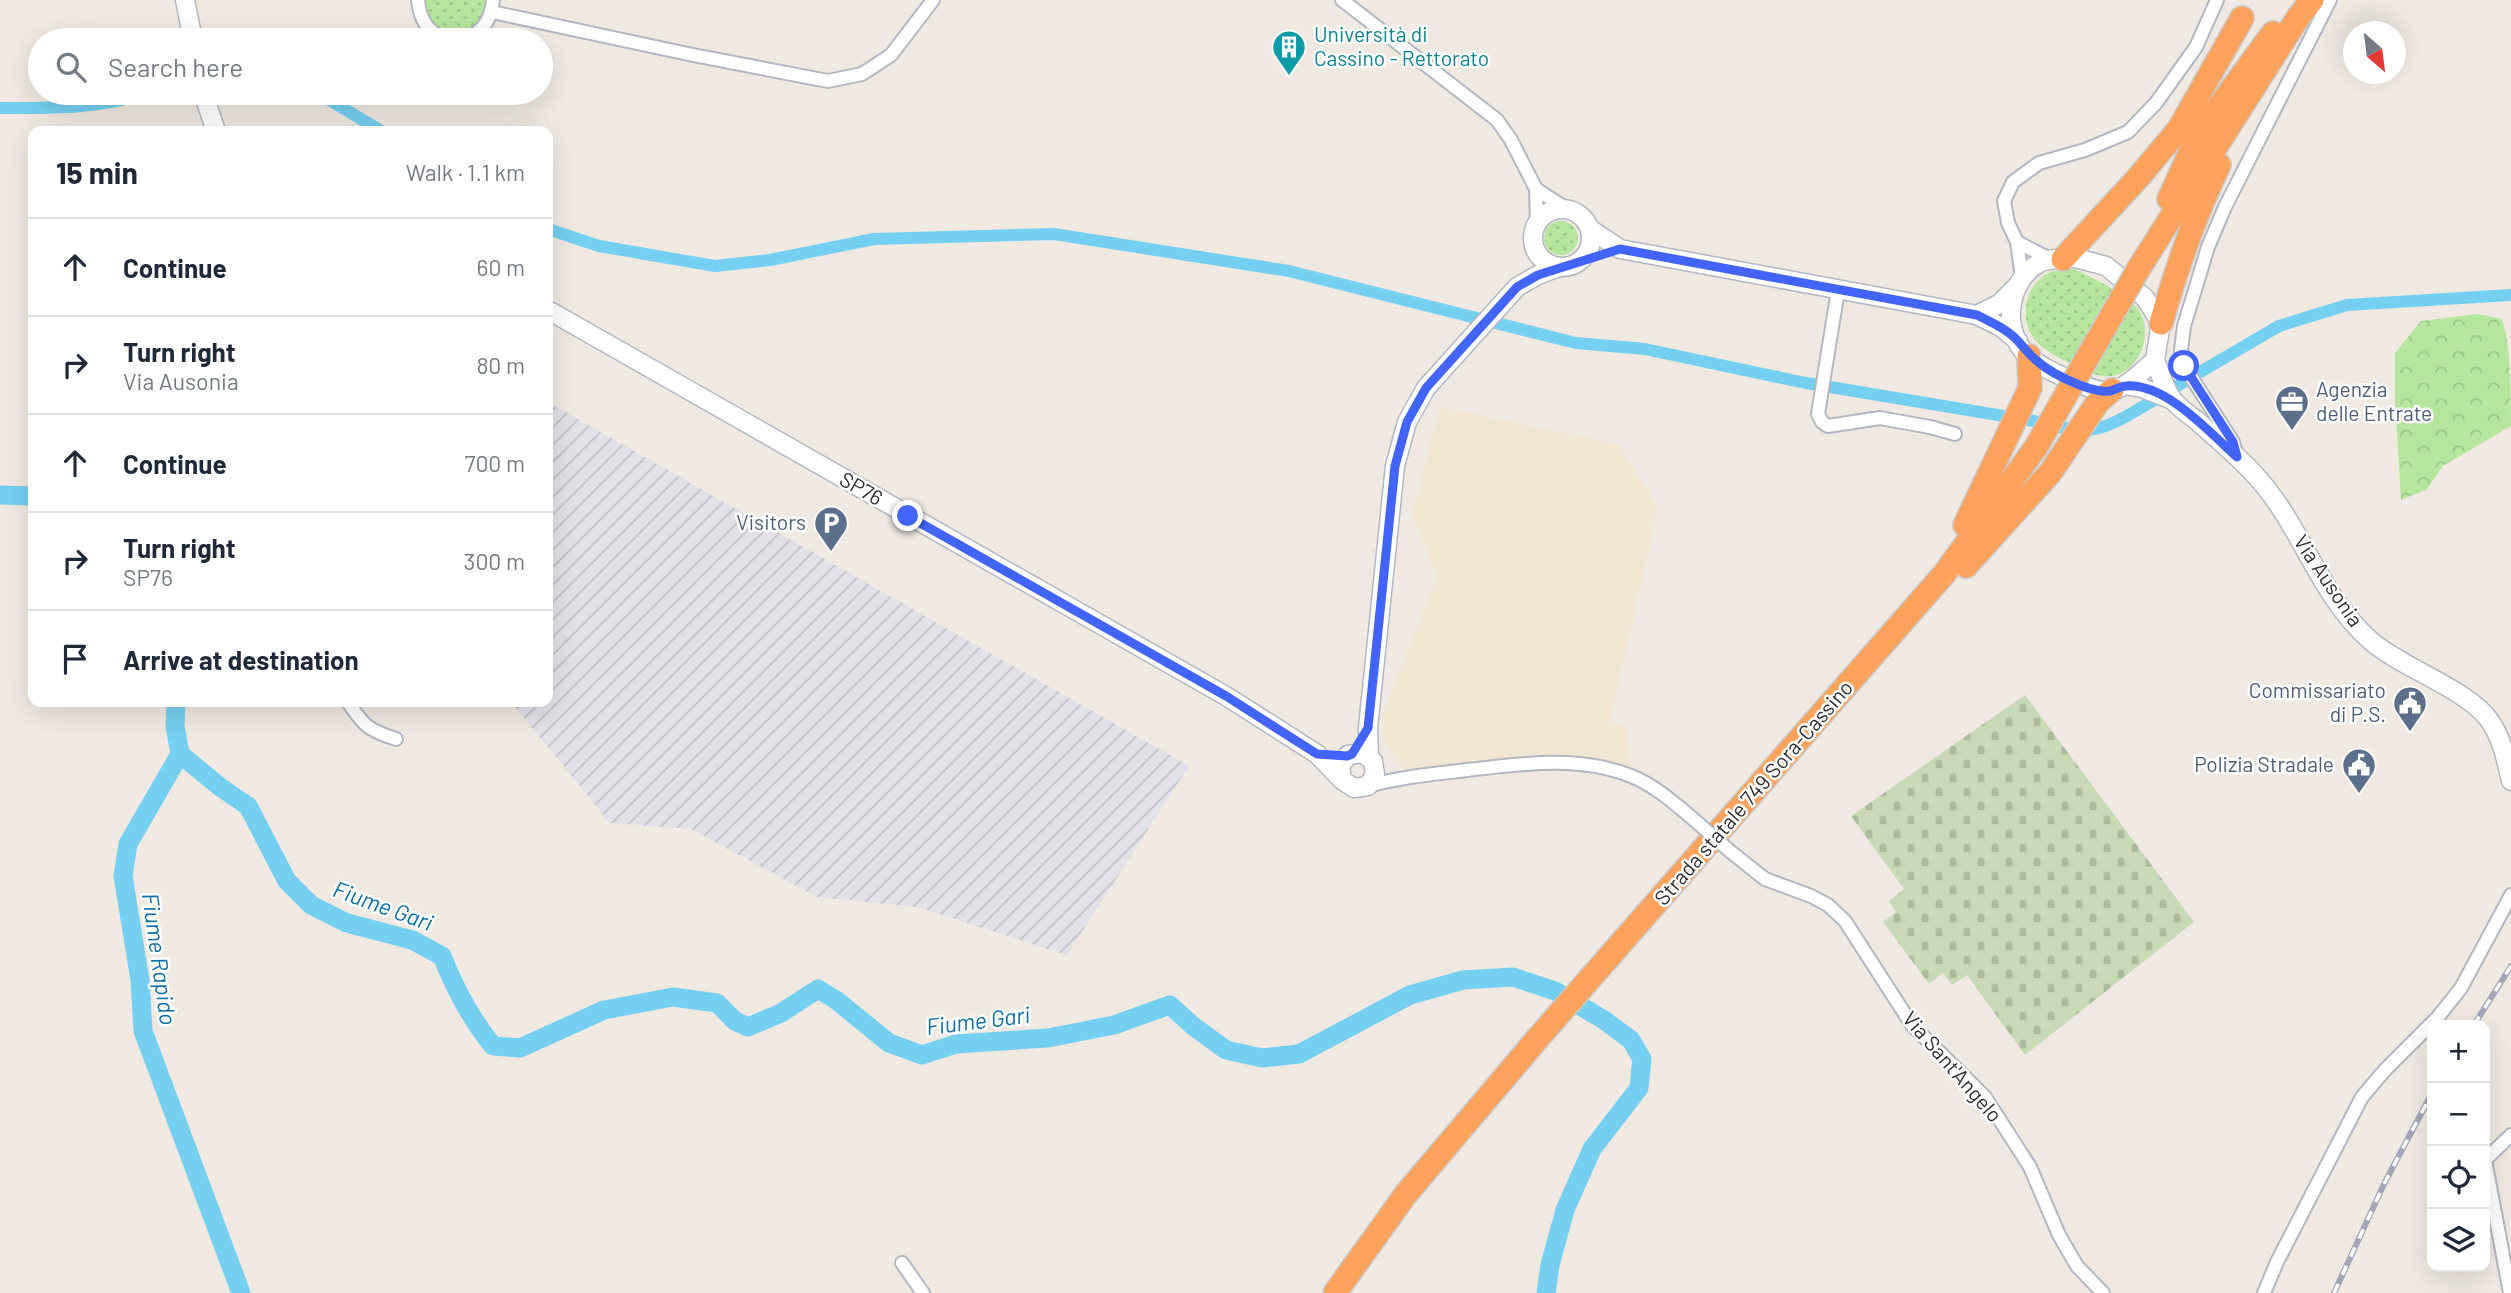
<!DOCTYPE html>
<meta charset="utf-8">
<style>
:root{--surface:#fff;--page:#f6f6f7;--text:#1f2937;--muted:#747a83;--line:#e0e1e3}
body{margin:0;font-family:Barlow,sans-serif;background:var(--page);color:var(--text)}
.controls{position:absolute;right:21px;bottom:21px;display:grid;overflow:hidden;border-radius:14px;box-shadow:0 7px 28px #0002}
.controls button{width:63px;height:63px;display:grid;place-items:center;padding:0;border:0;border-bottom:2px solid var(--line);background:var(--surface);color:var(--text);font:35px sans-serif}
.compass{position:absolute;left:2343px;top:21px;width:63px;height:63px;border-radius:50%;background:var(--surface);box-shadow:0 7px 28px #0002;rotate:152deg}
.stop{position:absolute;width:21px;height:21px;margin:-16px;border:5px solid #4264fb;border-radius:50%;background:#fff}
.stop.end{background:#4264fb;border-color:#fff;box-shadow:0 2px 7px #0008}
.list{margin:0;padding:0;list-style:none}
h2{display:flex;justify-content:space-between;align-items:center;height:91px;margin:0;padding:0 28px;font-size:30px}
h2 small{font-size:23px;font-weight:400;color:var(--muted)}
.list li{display:grid;grid-template-columns:46px 1fr auto;gap:21px;align-items:center;box-sizing:border-box;height:98px;padding:0 28px;border-top:2px solid var(--line)}
.list b{display:block;font-size:26px;white-space:nowrap}
.list p{margin:0;font-size:23px;white-space:nowrap;color:var(--muted)}
.list em{font-size:23px;font-style:normal;color:var(--muted)}
.icon{flex:none;width:38px;height:38px;fill:none;stroke:currentColor;stroke-width:2;stroke-linecap:round;stroke-linejoin:round}
.map{position:relative;flex:none;width:2511px;height:1293px;overflow:hidden}
.search{position:absolute;background:var(--surface);box-shadow:0 7px 28px #0002;left:28px;top:28px;width:525px;height:77px;display:flex;align-items:center;gap:18px;box-sizing:border-box;padding:0 24px;border-radius:38px;color:var(--muted);font-size:26px}
.panel{position:absolute;background:var(--surface);box-shadow:0 7px 28px #0002;left:28px;top:126px;width:525px;height:581px;border-radius:14px}
.map>svg:first-child{display:block}
.industrial{fill:url(#industrial-furrows)}
.education{fill:#f0e6d1}
.green{fill:url(#green-dots)}
.forest{fill:url(#forest-crowns)}
.cemetery{fill:url(#cemetery-stones)}
.lines{fill:none;stroke-linecap:round;stroke-linejoin:round}
.canal{stroke:#75cff0;stroke-width:12}
.river{stroke:#75cff0;stroke-width:19}
.street-casing{stroke:#b4b7c1;stroke-width:16}
.secondary-casing{stroke:#b4b7c1;stroke-width:21}
.highway-casing{stroke:#c9c9c9;stroke-width:26}
.street{stroke:#fff;stroke-width:12}
.secondary{stroke:#fff;stroke-width:18}
.highway{stroke:#ffa35c;stroke-width:23}
.rail-casing{stroke:#a3a6b8;stroke-width:6}
.rail{stroke:#fff;stroke-width:3.5;stroke-dasharray:10;stroke-linecap:butt}
.street-bridge-casing{stroke:#b4b7c1;stroke-width:16;stroke-linecap:butt}
.highway-bridge-casing{stroke:#c9c9c9;stroke-width:26;stroke-linecap:butt}
.street-bridge{stroke:#fff;stroke-width:12}
.highway-bridge{stroke:#ffa35c;stroke-width:23}
.route{stroke:#4264fb;stroke-width:9}
.labels{text-anchor:middle;stroke-width:5;stroke-linejoin:round;paint-order:stroke}
.culture-label{font-size:21px;fill:#0d838f;stroke:#fff;text-anchor:start}
.service-label{font-size:21px;fill:#4e5e75;stroke:#fff;text-anchor:end}
.street-label{font-size:21px;fill:#2e2e2e;stroke:#fff}
.water-label{font-size:23px;font-style:italic;fill:#0d6fa3;stroke:#fff}
</style>
<div class="map">
<svg width="2511" height="1293" viewBox="0 0 2511 1293">
<defs>
<pattern id="industrial-furrows" width="10" height="10" patternUnits="userSpaceOnUse" patternTransform="scale(1.75)"><rect width="10" height="10" fill="#e3e1e8"/><path d="M-1 1l2-2M0 10L10 0M9 11l2-2" fill="none" stroke="#c3c1c7"/></pattern>
<pattern id="green-dots" width="8" height="8" patternUnits="userSpaceOnUse" patternTransform="scale(1.75)"><rect width="8" height="8" fill="#b6e59e"/><path d="M2 2h.1M6 6h.1" fill="none" stroke="#9dc588" stroke-width="1.8" stroke-linecap="round"/></pattern>
<pattern id="forest-crowns" width="20" height="18" patternUnits="userSpaceOnUse" patternTransform="scale(1.75)"><rect width="20" height="18" fill="#b6e59e"/><path d="M2 6a3 3 0 1 1 6 0M12 15a3 3 0 1 1 6 0" fill="none" stroke="#9dc588"/></pattern>
<pattern id="cemetery-stones" width="16" height="16" patternUnits="userSpaceOnUse" patternTransform="scale(1.75)"><rect width="16" height="16" fill="#c8d9b8"/><path d="M2 7V4a2 2 0 0 1 4 0v3zM10 15v-3a2 2 0 0 1 4 0v3z" fill="#acbb9e"/></pattern>
</defs>
<rect width="100%" height="100%" fill="#efe9e1"/>
<path class="industrial" d="M548,402L1189,766L1067,955L917,907L817,897L691,829L610,823L511,702H548Z"/>
<path class="education" d="M1440,407L1618,444L1656,503L1655,522L1610,722L1626,725L1632,770L1569,758L1492,760L1409,771L1398,763L1384,741L1382,716L1437,576L1412,514Z"/>
<g class="green">
<path d="M425,0H486C489,44 422,45 425,0Z"/>
<circle cx="1561" cy="238" r="17"/>
<path d="M2072,269C2088,274 2127,295 2137,308C2155,331 2141,371 2112,376C2098,378 2088,372 2076,366C2064,360 2049,354 2039,344C2017,324 2023,284 2051,272C2057,270 2066,270 2072,269Z"/>
</g>
<path class="forest" d="M2478,314L2502,319C2511,346 2511,396 2511,426L2443,466L2426,490L2401,500L2395,398V353L2421,321Z"/>
<path class="cemetery" d="M2025,695L2194,922L2025,1055L1967,975L1952,985L1943,973L1929,984L1883,922L1896,912L1889,901L1904,889L1851,816Z"/>
<g class="lines">
<g class="canal">
<path d="M318,93L381,131"/>
<path d="M0,108C50,108 100,109 148,93"/>
<path d="M548,229L599,246L715,266L770,260L874,239L1054,234L1289,271L1576,343L1645,349L1806,383L2034,421C2096,437 2100,432 2154,400"/>
<path d="M2195,375L2279,326L2347,305L2511,295"/>
<path d="M2172,389L2187,380"/>
</g>
<g class="river">
<path d="M0,495L33,496"/>
<path d="M176,702L175,726L180,754"/>
<path d="M180,754L220,787L248,806L287,881L311,905L347,923L412,940L442,956C455,989 470,1018 493,1046L520,1048L604,1010L673,997L717,1003L735,1021L748,1027L781,1013L818,989L836,1000L889,1043L922,1055L956,1044L1048,1038L1114,1025L1170,1005L1193,1026L1226,1050L1262,1058L1299,1054L1410,995L1463,980L1513,977L1555,991L1604,1020L1631,1040L1642,1059L1639,1088L1592,1149L1565,1210L1550,1265L1546,1293"/>
<path d="M180,754L128,844L123,876L140,980L143,1031L241,1293"/>
</g>
<g class="street-casing">
<g id="street">
<path d="M418,0C420,22 430,36 452,40"/>
<path d="M1342,0L1497,120L1511,140L1536,189L1537,222"/>
<path d="M492,12L693,55L828,81L862,74L891,55L933,0"/>
<path d="M457,40C480,37 491,22 493,0"/>
<path d="M1536,189L1565,208"/>
<path d="M2017,242L2052,260"/>
<path d="M2022,277L2017,242L2008,223L2004,201L2013,182L2039,163L2085,150L2128,132L2156,103L2196,47L2217,0"/>
<path d="M1838,290L1818,414L1822,422L1828,426L1880,418L1930,427L1955,434"/>
<path d="M2236,454L2233,442L2184,366L2181,350L2184,326L2208,247L2225,207L2330,0"/>
<path d="M348,702C364,726 368,730 396,739"/>
<path d="M1368,786C1401,777 1434,774 1467,770C1522,764 1578,755 1631,776C1654,785 1673,802 1692,818"/>
<path d="M1731,852L1765,879L1811,896L1828,905L1845,921L1912,1025L1985,1097L2030,1167L2059,1235L2077,1266L2103,1293"/>
<path d="M902,1263L923,1293"/>
<path d="M2264,1293L2277,1262L2362,1097L2384,1071L2438,1017L2461,988L2511,895"/>
<path d="M2510,1293L2485,1160L2511,1135"/>
</g>
</g>
<g class="secondary-casing">
<g id="secondary">
<path d="M185,0L193,40"/>
<path d="M203,93L216,131"/>
<circle cx="1562" cy="238" r="29"/>
<path d="M1590,229L1620,249L1977,315L2001,327L2018,341"/>
<path d="M2076,258L2106,266L2145,298L2161,323L2155,360C2142,371 2128,387 2111,391C2098,393 2087,386 2075,382C2059,375 2042,368 2028,356C2001,331 2007,281 2039,263C2048,258 2065,259 2076,258Z"/>
<path d="M548,310L1226,696L1317,754L1342,780L1354,788L1368,786L1375,774L1373,761L1362,753L1348,755L1340,766L1342,780"/>
<path d="M1977,315L1999,304L2016,287"/>
<path d="M2155,360C2160,373 2164,387 2172,399C2178,407 2188,414 2196,420C2216,438 2237,455 2255,475C2301,524 2319,596 2371,641C2402,668 2469,690 2490,721C2502,739 2506,759 2511,781"/>
<path d="M2125,385L2142,388L2173,400"/>
<path d="M1369,758L1368,728L1395,466L1407,422L1426,388L1517,287L1538,275L1559,267"/>
</g>
</g>
<g class="highway-casing">
<g id="highway">
<path d="M2169,199L2190,153L2212,116L2273,33"/>
<path d="M2063,259L2137,179L2179,129L2242,18"/>
<path d="M2139,268L2299,16L2312,0"/>
<path d="M2161,323C2176,269 2195,216 2219,165"/>
<path d="M1965,525L2030,388L2029,356"/>
<path d="M1966,566L2050,473L2098,402L2112,390"/>
<path d="M1335,1293L1406,1194L1538,1038L1945,573L2036,447"/>
</g>
</g>
<use href="#street" class="street"/>
<use href="#secondary" class="secondary"/>
<use href="#highway" class="highway"/>
<g class="rail-casing">
<g id="rail">
<path d="M2474,1025L2511,966"/>
<path d="M2334,1293L2384,1184L2432,1093"/>
</g>
</g>
<use href="#rail" class="rail"/>
<g class="street-bridge-casing">
<path id="street-bridge" d="M1692,818L1731,852"/>
</g>
<g class="highway-bridge-casing">
<path id="highway-bridge" d="M2036,447L2139,268"/>
</g>
<use href="#street-bridge" class="street-bridge"/>
<use href="#highway-bridge" class="highway-bridge"/>
</g>
<g class="lines">
<path class="route" d="M908,516L1226,696L1317,754L1347,756L1352,754L1368,728L1395,466L1407,422L1426,388L1517,287L1538,275L1620,249L1977,315C1991,322 2007,329 2018,341C2030,355 2037,363 2054,373C2069,381 2094,393 2110,391C2115,390 2121,386 2126,386C2166,383 2209,432 2237,457L2233,442L2184,366"/>
</g>
<defs>
<g id="building-pin" transform="scale(1.75)"><path d="M0 17L-7.5 6A9.5 9.5 0 1 1 7.5 6Z" fill="#0f9aa8" stroke="#fff"/><path d="M-4-6H4V6H1V3H-1V6H-4ZM-2.5-4.3h1.7v1.8h-1.7ZM.8-4.3h1.7v1.8H.8ZM-2.5-1h1.7V.8h-1.7ZM.8-1h1.7V.8H.8Z" fill="#fff"/></g>
<g id="office-pin" transform="scale(1.75)"><path d="M0 17L-7.5 6A9.5 9.5 0 1 1 7.5 6Z" fill="#5c6f8a" stroke="#fff"/><path d="M-6-3h4V-5.5h4V-3h4V5H-6ZM-1-4.5V-3h2v-1.5ZM-6 0V1H6V0Z" fill="#fff"/></g>
<g id="parking-pin" transform="scale(1.75)"><path d="M0 17L-7.5 6A9.5 9.5 0 1 1 7.5 6Z" fill="#5c6f8a" stroke="#fff"/><path d="M-3.5-5.5H1a3.5 3.5 0 0 1 0 7H-1V5.5H-3.5ZM-1-3.4V-.6H.8a1.4 1.4 0 0 0 0-2.8Z" fill="#fff"/></g>
<g id="civic-pin" transform="scale(1.75)"><path d="M0 17L-7.5 6A9.5 9.5 0 1 1 7.5 6Z" fill="#5c6f8a" stroke="#fff"/><path d="M-.6-6.5H3V-4.5H.6V-3L4-1V1h2V6H-6V1h2V-1L-.6-3ZM-1.2 2.5V6h2.4V2.5Z" fill="#fff"/></g>
</defs>
<g fill-rule="evenodd">
<use href="#building-pin" x="1289" y="47"/>
<use href="#office-pin" x="2292" y="402"/>
<use href="#parking-pin" x="831" y="523"/>
<use href="#civic-pin" x="2410" y="703"/>
<use href="#civic-pin" x="2359" y="765"/>
</g>
<g class="labels">
<g class="culture-label">
<text x="1314" y="42">Università di<tspan x="1314" dy="24">Cassino - Rettorato</tspan></text>
</g>
<g class="service-label">
<text x="2316" y="397" text-anchor="start">Agenzia<tspan x="2316" dy="24">delle Entrate</tspan></text>
<text x="806" y="530">Visitors</text>
<text x="2386" y="698">Commissariato<tspan x="2386" dy="24">di P.S.</tspan></text>
<text x="2334" y="772">Polizia Stradale</text>
</g>
<g class="street-label">
<text transform="translate(861 489) rotate(30)" y="7">SP76</text>
<text transform="translate(2328 581) rotate(56)" y="7">Via Ausonia</text>
<text transform="translate(1754 793) rotate(-49)" y="7">Strada statale 749 Sora-Cassino</text>
<text transform="translate(1952 1067) rotate(49)" y="7">Via Sant'Angelo</text>
</g>
<g class="water-label">
<text transform="translate(383 906) rotate(20)" y="8">Fiume Gari</text>
<text transform="translate(159 959) rotate(82)" y="8">Fiume Rapido</text>
<text transform="translate(978 1021) rotate(-7)" y="8">Fiume Gari</text>
</g>
</g>
</svg>
<div class="controls">
<button>+</button>
<button>−</button>
<button><svg class="icon" aria-label="locate" viewBox="0 0 24 24"><circle cx="12" cy="12" r="6"/><path d="M12 2v4M12 18v4M2 12h4M18 12h4"/></svg></button>
<button><svg class="icon" aria-label="layers" viewBox="0 0 24 24"><path d="M12 4l9 5-9 5-9-5zM3 14l9 5 9-5"/></svg></button>
</div>
<svg class="compass" viewBox="-18 -18 36 36"><path d="M0-13l5 13h-10z" fill="#e53935"/><path d="M0 13l5-13h-10z" fill="#747a83"/></svg>
<div class="stop" style="left:2184px;top:366px"></div>
<div class="stop end" style="left:908px;top:516px"></div>
<div class="search"><svg class="icon" aria-label="search" viewBox="0 0 24 24"><circle cx="10" cy="10" r="6"/><path d="M15 15l6 6"/></svg>Search here</div>
<section class="panel">
<h2>15 min<small>Walk · 1.1 km</small></h2>
<ul class="list">
<li><svg class="icon" aria-label="ahead" viewBox="0 0 24 24"><path d="M12 20V5M6 11l6-6 6 6"/></svg><div><b>Continue</b></div><em>60 m</em></li>
<li><svg class="icon" aria-label="right" viewBox="0 0 24 24"><path d="M7 20v-9h11M14 6l5 5-5 5"/></svg><div><b>Turn right</b><p>Via Ausonia</p></div><em>80 m</em></li>
<li><svg class="icon" aria-label="ahead" viewBox="0 0 24 24"><path d="M12 20V5M6 11l6-6 6 6"/></svg><div><b>Continue</b></div><em>700 m</em></li>
<li><svg class="icon" aria-label="right" viewBox="0 0 24 24"><path d="M7 20v-9h11M14 6l5 5-5 5"/></svg><div><b>Turn right</b><p>SP76</p></div><em>300 m</em></li>
<li><svg class="icon" aria-label="arrive" viewBox="0 0 24 24"><path d="M6 21V4h12l-3 4 3 4H6"/></svg><div><b>Arrive at destination</b></div></li>
</ul>
</section>
</div>
